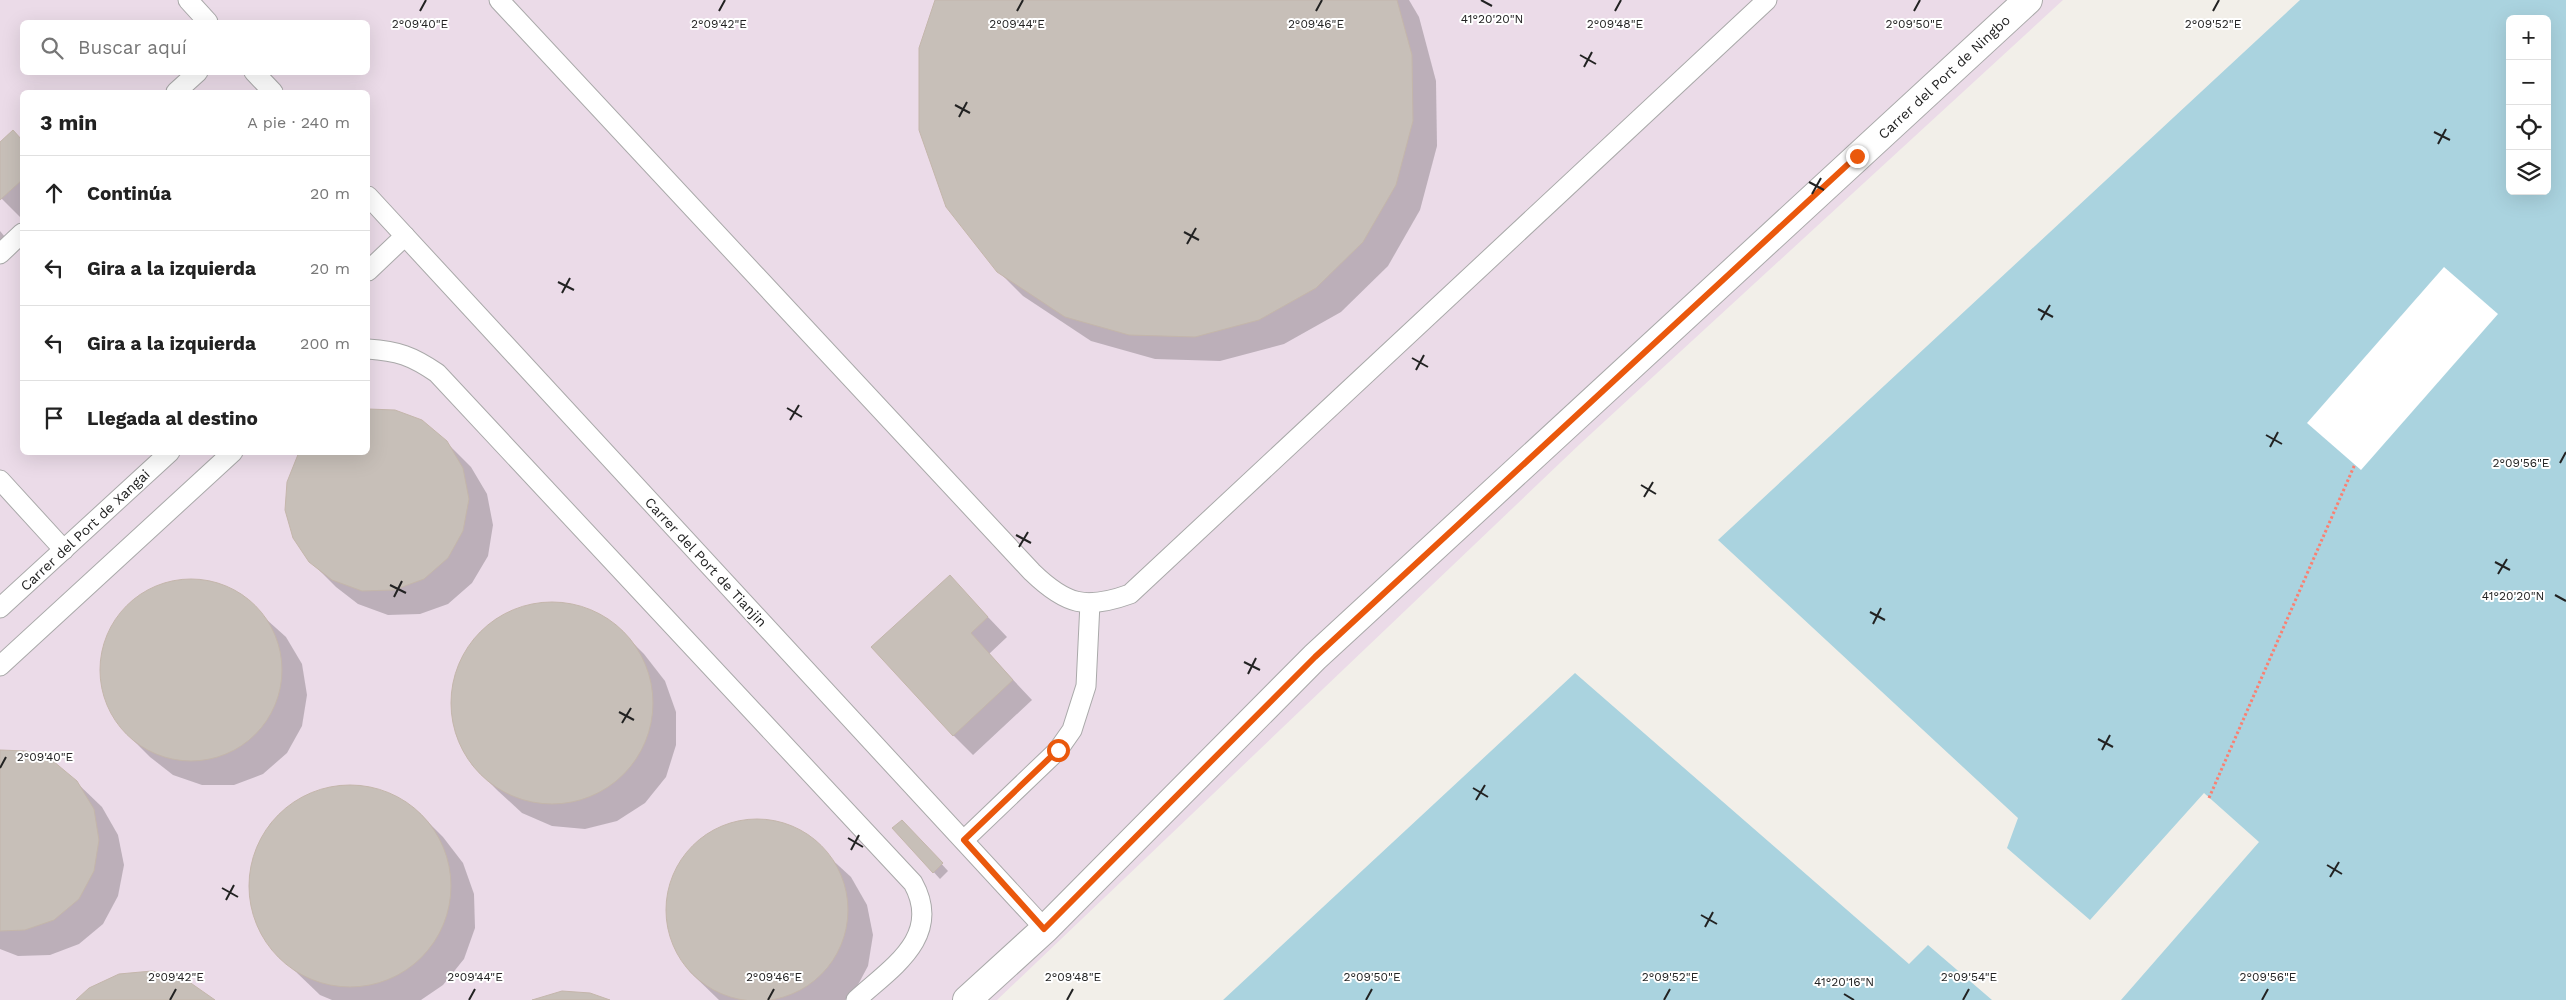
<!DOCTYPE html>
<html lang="es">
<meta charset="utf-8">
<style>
:root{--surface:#fff;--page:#f6f6f6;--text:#222;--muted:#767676;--line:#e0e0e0}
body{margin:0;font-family:"Work Sans",sans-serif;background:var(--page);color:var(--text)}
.controls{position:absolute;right:15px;top:15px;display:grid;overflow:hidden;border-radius:8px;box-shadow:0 5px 20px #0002}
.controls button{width:45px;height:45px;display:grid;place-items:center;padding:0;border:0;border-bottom:1px solid var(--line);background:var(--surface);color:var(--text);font:25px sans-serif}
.stop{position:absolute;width:15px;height:15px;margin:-11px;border:4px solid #ea580c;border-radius:50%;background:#fff}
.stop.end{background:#ea580c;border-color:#fff;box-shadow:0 1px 5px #0008}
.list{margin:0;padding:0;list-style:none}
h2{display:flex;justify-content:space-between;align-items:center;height:65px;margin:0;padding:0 20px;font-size:21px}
h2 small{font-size:16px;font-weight:400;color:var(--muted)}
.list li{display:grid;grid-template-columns:32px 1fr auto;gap:15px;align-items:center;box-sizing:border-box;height:75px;padding:0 20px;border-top:1px solid var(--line)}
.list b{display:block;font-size:19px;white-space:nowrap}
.list em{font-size:16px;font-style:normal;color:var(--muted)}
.icon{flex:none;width:28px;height:28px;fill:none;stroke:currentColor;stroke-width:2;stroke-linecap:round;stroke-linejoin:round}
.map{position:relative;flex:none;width:2566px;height:1000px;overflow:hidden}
.search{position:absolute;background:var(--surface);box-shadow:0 5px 20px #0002;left:20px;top:20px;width:350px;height:55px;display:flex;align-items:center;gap:12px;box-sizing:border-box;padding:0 18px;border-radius:8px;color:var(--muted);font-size:19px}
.panel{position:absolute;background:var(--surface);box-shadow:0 5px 20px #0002;left:20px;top:90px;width:350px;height:365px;border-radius:8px}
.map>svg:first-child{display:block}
.industrial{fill:#ebdbe8;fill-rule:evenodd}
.water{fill:#aad3df;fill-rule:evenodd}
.pier{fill:#fff}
.shadow{fill:#0003}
.building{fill:#c7bfb8;stroke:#c4b6ab}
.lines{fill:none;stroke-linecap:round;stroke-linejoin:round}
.lane-casing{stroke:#a9a9a9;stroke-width:21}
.street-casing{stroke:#a9a9a9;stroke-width:30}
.path{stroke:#fa8072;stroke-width:3;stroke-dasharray:2.5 2.5;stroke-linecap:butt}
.lane{stroke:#fff;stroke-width:19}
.street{stroke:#fff;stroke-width:28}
.route{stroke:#ea580c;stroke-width:6}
.ticks{fill:none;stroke:#222;stroke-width:2}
.labels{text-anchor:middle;stroke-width:4;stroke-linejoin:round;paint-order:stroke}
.street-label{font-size:14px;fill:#222;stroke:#fff}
.ticks-label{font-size:12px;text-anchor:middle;fill:#222;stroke:#fff;stroke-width:4;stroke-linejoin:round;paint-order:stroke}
</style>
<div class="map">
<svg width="2566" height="1000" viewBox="0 0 2566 1000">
<rect width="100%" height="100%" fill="#f2efe9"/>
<path class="industrial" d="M0,0H2063L1581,443L997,1000H0ZM22,22H368V72H22ZM22,92H368V452H22Z"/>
<g class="water">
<path d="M2300,0H2566V1000H2121L2259,842L2204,793L2090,920L2007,848L2018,818L1718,540ZM2510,19H2547V191H2510Z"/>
<path d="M1575,673L1909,964L1928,945L1992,1000H1223Z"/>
</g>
<path class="pier" d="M2444,267L2498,314L2361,470L2307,423Z"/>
<g class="shadow">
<path d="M937,0H1409L1419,17L1436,81L1437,146L1420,210L1388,266L1341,312L1284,344L1220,361L1155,359L1091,341L1023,296L998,271Z"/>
<path d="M13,132L22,141V217L21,218L0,197V143Z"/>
<path d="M0,231L5,237L0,242Z"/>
<path d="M368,410L395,411L446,442L471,467L487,494L493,525L488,556L472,583L448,604L420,614L388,615L358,604L336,587L310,561L368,452Z"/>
<path d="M949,576L1007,637L989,654L1032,700L973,755L953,735Z"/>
<path d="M181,580L210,581L236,592L286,637L302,664L307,695L302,726L287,753L263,774L234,785H202L173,775L150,757L125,732L109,708L101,681L102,652L112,626L130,603L154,588Z"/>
<path d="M559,603L591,611L619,629L644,654L665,681L676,712V745L666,777L645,803L617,821L585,829L552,826L522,813L497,790L472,765L456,735L451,703L457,671L472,642L496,619L526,606Z"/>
<path d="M0,751L76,782L102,807L118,835L124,865L118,896L103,924L79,944L50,955L18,956L0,949Z"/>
<path d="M357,786L389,794L417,811L443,837L463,863L474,894L475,928L464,959L443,985L421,1000H332L320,995L270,947L255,918L249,885L255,853L270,824L295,802L325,789Z"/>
<path d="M747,821L775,822L802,832L851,877L867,905L873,935L868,966L853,994L845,1000H719L690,972L675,949L667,921L668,893L678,866L696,844L719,828Z"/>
<path d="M894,828H909L948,871L940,879Z"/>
</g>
<g class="building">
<path d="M935,0H1397L1412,55L1413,121L1396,185L1363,242L1316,288L1259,320L1195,337L1129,335L1065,317L997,272L946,207L919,130V48Z"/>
<path d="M13,130L22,140V180L0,200V142Z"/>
<path d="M368,409L395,410L422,420L447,441L463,468L469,499L463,531L448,558L424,579L394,590L362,591L332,580L309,562L293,538L285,510L287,482L299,452H368Z"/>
<path d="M950,575L988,617L971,633L1013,680L953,736L871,647Z"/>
<circle cx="191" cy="670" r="91"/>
<circle cx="552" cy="703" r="101"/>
<path d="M0,750L26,751L53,761L77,781L94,809L99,840L94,871L79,899L54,920L25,930L0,931Z"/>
<circle cx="350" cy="886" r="101"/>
<circle cx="757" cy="910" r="91"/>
<path d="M902,820L943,863L933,873L892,828Z"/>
<path d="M152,971L185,979L215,1000H76L89,988L119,974Z"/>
<path d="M562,991L590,993L610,1000H532Z"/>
</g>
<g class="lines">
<g class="lane-casing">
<g id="lane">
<path d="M188,0L208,22"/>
<path d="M499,0L1032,572C1066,605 1086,610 1130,594L1767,0"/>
<path d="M254,72L273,92"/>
<path d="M176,92L198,72"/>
<path d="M368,196L1045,929"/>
<path d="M0,254L22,233"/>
<path d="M368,271L405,236"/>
<path d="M368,349C398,351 412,356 437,373L913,883C943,937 891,968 856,1000"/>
<path d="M0,480L64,550"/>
<path d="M0,608L170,452"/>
<path d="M0,666L233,452"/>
<path d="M964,840L1058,750L1072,730L1086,686L1090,603"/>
</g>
</g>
<g class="street-casing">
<path id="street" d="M967,1000L1045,929L1315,657L2028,0"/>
</g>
<path class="path" d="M2209,798L2355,464"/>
<use href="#lane" class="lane"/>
<use href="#street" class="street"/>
</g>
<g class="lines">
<path class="route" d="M1058,750L964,840L1044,929L1315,657L1857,156"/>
</g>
<path class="ticks" d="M1481,0L1492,6M420,11L426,0M719,11L725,0M1017,11L1023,0M1316,11L1322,0M1615,11L1621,0M1914,11L1920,0M2213,11L2219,0M1580,55L1596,64M1584,67L1592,52M955,105L970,113M959,117L967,102M2434,132L2450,140M2438,144L2446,129M1809,182L1824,190M1812,194L1821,178M1184,232L1199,240M1187,244L1196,228M558,282L574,290M562,293L570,278M2038,309L2053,317M2041,320L2050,305M1412,358L1428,367M1416,370L1424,355M787,408L802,417M790,420L799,405M2266,435L2282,444M2270,447L2278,432M2560,463L2566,452M1641,485L1656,494M1644,497L1653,482M1016,535L1031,543M1019,547L1028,532M2495,562L2510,570M2498,574L2507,559M390,585L406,593M2555,595L2566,601M394,597L402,581M1870,612L1885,620M1873,624L1881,608M1244,662L1260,670M1248,674L1256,658M619,712L634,720M622,723L631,708M2098,739L2113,747M2102,750L2110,735M0,768L6,757M1473,788L1488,797M1476,800L1485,785M848,838L863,847M851,850L859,835M2327,865L2342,874M2330,877L2339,862M222,888L238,897M226,900L234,885M1701,915L1717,924M1705,927L1713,912M1844,994L1854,1000M170,1000L176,989M469,1000L475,989M768,1000L774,989M1067,1000L1073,989M1366,1000L1372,989M1664,1000L1670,989M1963,1000L1969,989M2262,1000L2268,989"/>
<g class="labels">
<g class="street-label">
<text transform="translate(1944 77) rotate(-43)" y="5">Carrer del Port de Ningbo</text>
<text transform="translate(85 530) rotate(-43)" y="5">Carrer del Port de Xangai</text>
<text transform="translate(706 562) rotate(47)" y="5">Carrer del Port de Tianjin</text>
</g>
</g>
<g class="ticks-label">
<text x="1492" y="23">41°20'20"N</text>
<text x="420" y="28">2°09'40"E</text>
<text x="719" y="28">2°09'42"E</text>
<text x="1017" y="28">2°09'44"E</text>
<text x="1316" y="28">2°09'46"E</text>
<text x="1615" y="28">2°09'48"E</text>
<text x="1914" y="28">2°09'50"E</text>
<text x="2213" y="28">2°09'52"E</text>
<text x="2521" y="467">2°09'56"E</text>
<text x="2513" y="600">41°20'20"N</text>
<text x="45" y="761">2°09'40"E</text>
<text x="176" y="981">2°09'42"E</text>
<text x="475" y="981">2°09'44"E</text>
<text x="774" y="981">2°09'46"E</text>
<text x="1073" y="981">2°09'48"E</text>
<text x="1372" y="981">2°09'50"E</text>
<text x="1670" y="981">2°09'52"E</text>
<text x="1969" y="981">2°09'54"E</text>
<text x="2268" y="981">2°09'56"E</text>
<text x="1844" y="986">41°20'16"N</text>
</g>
</svg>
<div class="controls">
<button>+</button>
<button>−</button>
<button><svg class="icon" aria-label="locate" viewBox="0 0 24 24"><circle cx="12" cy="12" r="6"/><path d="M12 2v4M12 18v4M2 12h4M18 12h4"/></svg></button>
<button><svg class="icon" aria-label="layers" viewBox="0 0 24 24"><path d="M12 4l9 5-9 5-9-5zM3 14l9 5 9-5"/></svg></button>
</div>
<div class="stop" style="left:1058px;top:750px"></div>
<div class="stop end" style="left:1857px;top:156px"></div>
<div class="search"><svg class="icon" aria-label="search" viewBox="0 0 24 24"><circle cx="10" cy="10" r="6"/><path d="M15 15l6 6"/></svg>Buscar aquí</div>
<section class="panel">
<h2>3 min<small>A pie · 240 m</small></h2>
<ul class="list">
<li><svg class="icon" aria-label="ahead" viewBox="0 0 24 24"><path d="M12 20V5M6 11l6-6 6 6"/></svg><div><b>Continúa</b></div><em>20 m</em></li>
<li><svg class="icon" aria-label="left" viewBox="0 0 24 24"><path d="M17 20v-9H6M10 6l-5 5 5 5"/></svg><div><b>Gira a la izquierda</b></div><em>20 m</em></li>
<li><svg class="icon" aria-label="left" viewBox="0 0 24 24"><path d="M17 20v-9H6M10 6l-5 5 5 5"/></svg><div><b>Gira a la izquierda</b></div><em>200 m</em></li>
<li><svg class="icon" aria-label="arrive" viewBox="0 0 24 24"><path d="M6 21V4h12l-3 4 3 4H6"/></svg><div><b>Llegada al destino</b></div></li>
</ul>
</section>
</div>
